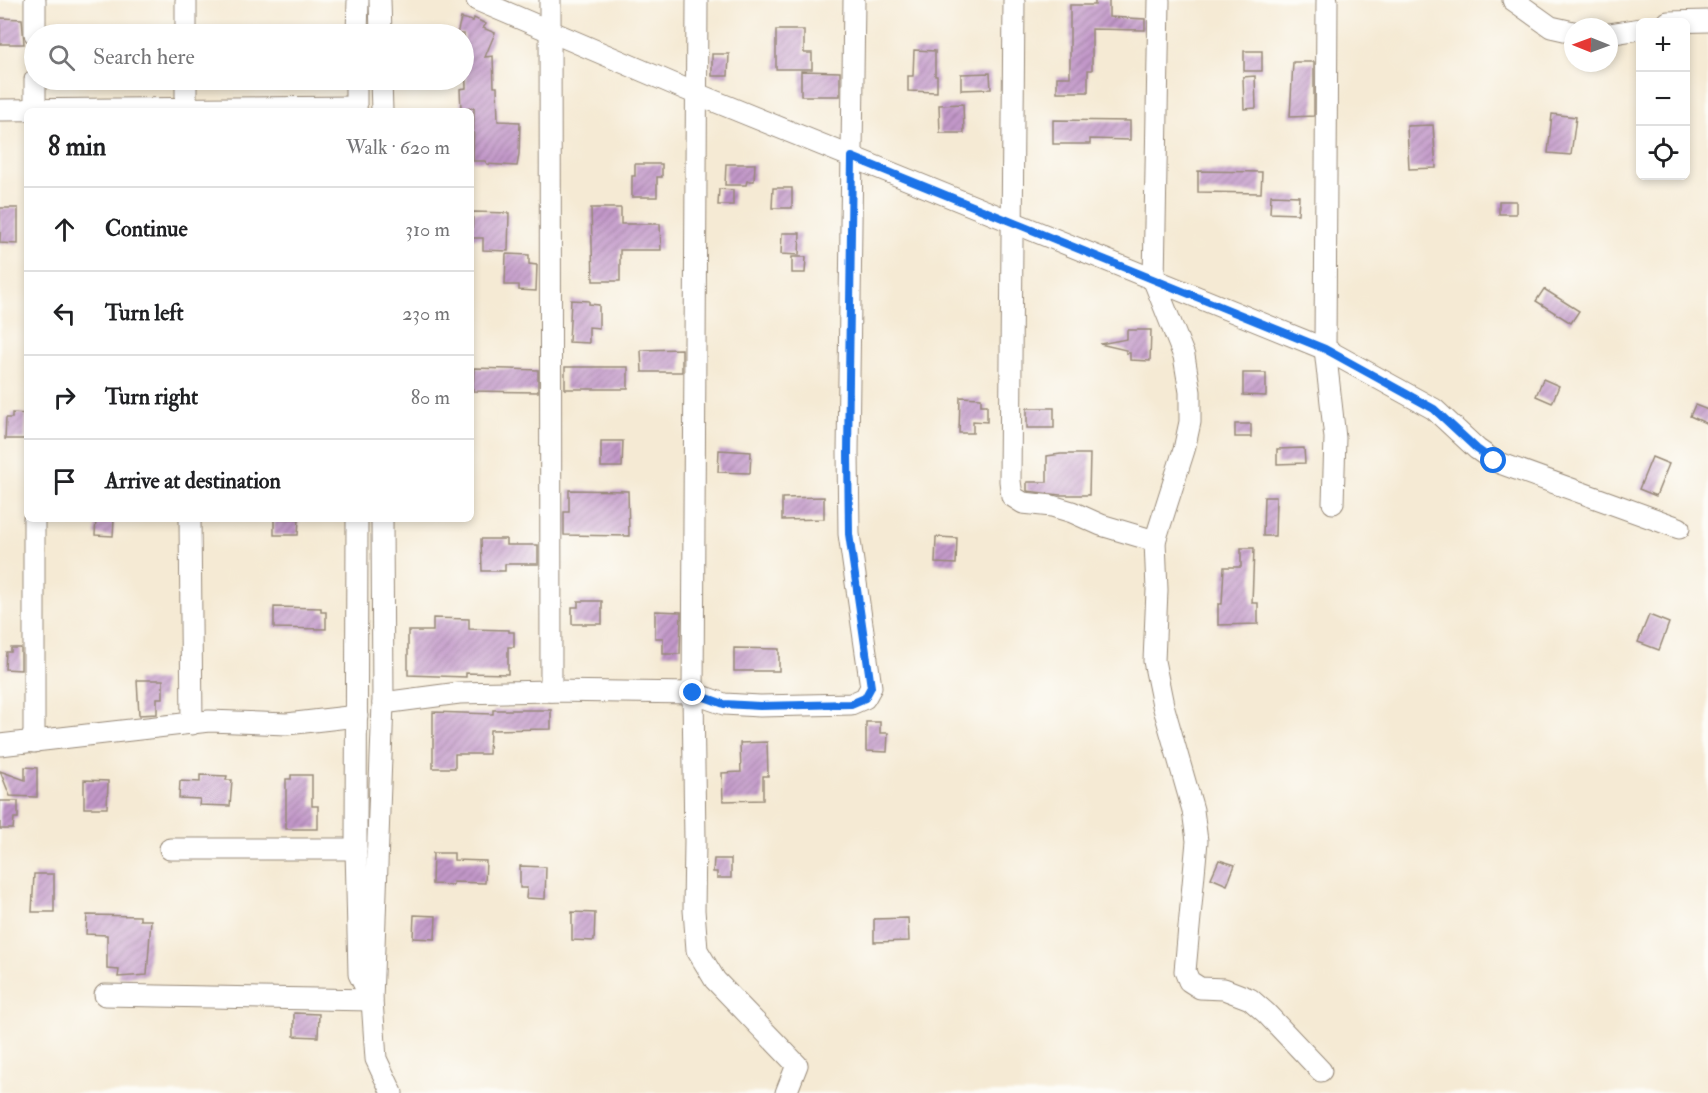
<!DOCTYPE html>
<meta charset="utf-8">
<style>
:root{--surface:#fff;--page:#f2f2f2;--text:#202124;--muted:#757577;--line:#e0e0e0}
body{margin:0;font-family:"IM FELL Double Pica",serif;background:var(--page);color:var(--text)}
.controls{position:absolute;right:18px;top:18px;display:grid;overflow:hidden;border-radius:9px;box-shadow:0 3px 9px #0003}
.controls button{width:54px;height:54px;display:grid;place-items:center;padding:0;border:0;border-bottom:2px solid var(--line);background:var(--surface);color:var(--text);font:30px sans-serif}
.compass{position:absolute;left:1564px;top:18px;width:54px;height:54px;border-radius:50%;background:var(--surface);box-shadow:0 3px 9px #0003;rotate:271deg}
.stop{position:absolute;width:18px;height:18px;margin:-14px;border:4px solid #1a73e8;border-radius:50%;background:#fff}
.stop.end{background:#1a73e8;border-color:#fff;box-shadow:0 2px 6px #0008}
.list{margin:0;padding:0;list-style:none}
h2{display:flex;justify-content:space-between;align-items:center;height:78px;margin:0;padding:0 24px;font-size:26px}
h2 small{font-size:20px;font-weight:400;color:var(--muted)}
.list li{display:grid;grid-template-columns:39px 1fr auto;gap:18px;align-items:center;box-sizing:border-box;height:84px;padding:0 24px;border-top:2px solid var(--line)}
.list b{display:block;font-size:22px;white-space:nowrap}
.list em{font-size:20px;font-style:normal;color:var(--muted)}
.icon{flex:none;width:33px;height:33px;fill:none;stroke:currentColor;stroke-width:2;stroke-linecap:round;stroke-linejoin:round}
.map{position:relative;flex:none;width:1708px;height:1093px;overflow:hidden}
.search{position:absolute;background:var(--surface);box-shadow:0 3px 9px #0003;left:24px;top:24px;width:450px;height:66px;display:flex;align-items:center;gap:15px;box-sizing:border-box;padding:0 21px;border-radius:33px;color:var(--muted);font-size:22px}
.panel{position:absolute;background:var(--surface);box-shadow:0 3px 9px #0003;left:24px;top:108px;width:450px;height:414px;border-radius:9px}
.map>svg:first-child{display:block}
.building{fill:url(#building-hatch)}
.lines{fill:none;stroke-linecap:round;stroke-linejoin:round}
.minor-casing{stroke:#988a79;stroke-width:23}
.minor{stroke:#fff;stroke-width:21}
.route{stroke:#1a73e8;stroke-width:8}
</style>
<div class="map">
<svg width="1708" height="1093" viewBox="0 0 1708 1093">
<defs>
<pattern id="building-hatch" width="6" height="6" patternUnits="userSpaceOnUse" patternTransform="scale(1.5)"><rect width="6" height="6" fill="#c298c9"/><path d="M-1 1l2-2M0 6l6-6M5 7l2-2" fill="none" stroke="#9f7ca3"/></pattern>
</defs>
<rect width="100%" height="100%" fill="#fdfcf7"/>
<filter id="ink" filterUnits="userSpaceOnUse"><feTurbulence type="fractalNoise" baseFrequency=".0167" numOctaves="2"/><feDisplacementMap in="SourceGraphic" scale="12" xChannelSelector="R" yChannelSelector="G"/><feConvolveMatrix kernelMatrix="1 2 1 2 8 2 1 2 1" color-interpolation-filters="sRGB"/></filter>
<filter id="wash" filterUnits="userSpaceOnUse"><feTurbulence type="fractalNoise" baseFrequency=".008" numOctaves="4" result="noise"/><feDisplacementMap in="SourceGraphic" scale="24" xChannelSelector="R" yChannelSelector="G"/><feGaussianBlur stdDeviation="1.35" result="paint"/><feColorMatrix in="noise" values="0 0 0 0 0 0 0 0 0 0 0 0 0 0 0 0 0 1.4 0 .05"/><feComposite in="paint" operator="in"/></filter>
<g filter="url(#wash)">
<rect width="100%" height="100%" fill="#f5ead4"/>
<g id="blocks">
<g class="building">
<path d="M1095,0H1109V17L1145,19V30L1092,29V70H1088V92H1057V77H1070V5H1095Z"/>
<path d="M0,18L22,19L24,44H0Z"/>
<path d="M461,18L473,21L474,18L486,24L483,28L495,33L485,57L493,56L494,87H497L498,121L520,122L519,154L517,166L487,164L485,161H473L474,108L461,109L460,89L466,88L464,34H457Z"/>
<path d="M776,30H804V53H812V69H776Z"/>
<path d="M914,50L935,51V76H937V92L908,91V76H913Z"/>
<rect x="1244" y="51" width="18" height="20"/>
<path d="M712,54H729L728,76H712Z"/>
<path d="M1293,62H1314V116L1290,117Z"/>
<path d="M801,71L840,72V96H801Z"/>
<path d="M990,73L991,89L961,90V74Z"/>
<path d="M1255,76L1256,108L1244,109L1243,77Z"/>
<path d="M963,104L964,133H940L939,105Z"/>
<path d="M1552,114L1576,117L1571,155L1548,153Z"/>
<path d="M1053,120L1130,121V140L1090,139V144H1053Z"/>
<path d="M1433,125L1436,168L1409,169L1407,126Z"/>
<path d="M635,164H662V177H657V197H632V176H635Z"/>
<path d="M726,164H755L754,181H747L746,185H725Z"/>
<path d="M1198,171L1262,172L1261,193L1198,192Z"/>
<path d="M773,188H792V208H772Z"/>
<path d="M719,189L733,190V205H718Z"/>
<path d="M1271,195L1299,196L1298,214L1270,213Z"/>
<rect x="1499" y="201" width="17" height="13"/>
<path d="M0,208H18V244L0,243Z"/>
<path d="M591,208H621V224H660L661,250H620V281H593Z"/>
<path d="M473,212L509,213L508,251L483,250V238H472Z"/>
<path d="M782,233H800L799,255L781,254Z"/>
<path d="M506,254L529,255V264L537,265L536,291L519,290V285H505Z"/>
<path d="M792,257H806L805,273H792Z"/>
<path d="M1544,289L1579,311L1571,323L1536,301Z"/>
<path d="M571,300L589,301V304L599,305V328L589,327V343L569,342Z"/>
<path d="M1127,330H1151L1150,361L1130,360V353H1126V350L1100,344L1127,339Z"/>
<path d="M682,349V372H642L641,350Z"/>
<rect x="565" y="367" width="63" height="22"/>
<path d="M474,368L538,370V392L473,391Z"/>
<path d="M1243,373H1266V396L1243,395Z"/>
<path d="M1543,379L1559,386L1552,403L1536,396Z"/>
<path d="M960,397L981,398V405H987V422L973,421V433H959Z"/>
<path d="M1695,405L1708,410V424L1690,416Z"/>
<rect x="1027" y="408" width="27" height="20"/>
<path d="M12,413L26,414L25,439H5L6,418H12Z"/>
<rect x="1235" y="424" width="16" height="13"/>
<path d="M601,441H623L622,467H601Z"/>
<path d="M1304,448L1305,463L1277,464V449Z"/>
<path d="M719,450L751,452L750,473L718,472Z"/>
<path d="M1061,454H1090L1089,495H1060L1027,491V482H1047V456Z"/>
<path d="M1652,457L1669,464L1656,496L1639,489Z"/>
<path d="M569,490L628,491L629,536L564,535V512H569Z"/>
<path d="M824,497V519L782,520V498Z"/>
<path d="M1264,497H1276L1275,536H1263Z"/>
<path d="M96,519H114L113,536L95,535Z"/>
<path d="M274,519H299L298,535H274Z"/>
<path d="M936,537L957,538L956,564L935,563Z"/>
<path d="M481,539H506V545H538V564H505V571H482Z"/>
<path d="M1241,548H1254L1252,603H1258V624L1218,625V604H1222L1224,567H1241Z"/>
<path d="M578,601H602V624H572V607H578Z"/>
<path d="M274,607L321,608V612H326V629L274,628Z"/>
<path d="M655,611L681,612L680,654H663V638H655Z"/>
<path d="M1649,615L1669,623L1659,650L1638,642Z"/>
<path d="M433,618L469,619V629L509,630V632H514V647H508V674L466,673V677L408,675V631H433Z"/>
<path d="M11,648H21V670L5,669L6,652H11Z"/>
<path d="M734,648L779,649V671H734Z"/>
<path d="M137,680H163V698H157V714L139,715Z"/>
<path d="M493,710H551V729L490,730L489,754H455V768H433V712L493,714Z"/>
<path d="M866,722H880V733H888L887,752L866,751Z"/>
<path d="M767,742L768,776H763V800L723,801L722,773L741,772L740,743Z"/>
<path d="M25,767L37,768V797L10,796L0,771L25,780Z"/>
<path d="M200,775L227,776L226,780H232L230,806L199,805L200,799L179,798L180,781L200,782Z"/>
<path d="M291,775H312V806H318V829H286V779H291Z"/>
<path d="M84,780L108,781L107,808H84Z"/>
<path d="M0,801H18V818H14L13,829H0Z"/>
<path d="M433,853H454V860L486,861L485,883L453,882V885L432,884Z"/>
<path d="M714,859H731V878H717V872H713Z"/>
<path d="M1219,860L1235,865L1227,885L1211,878Z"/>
<path d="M520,866L546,867L545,899L526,898L527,888H520Z"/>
<path d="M34,874H54V912H32Z"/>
<path d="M572,912L595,913L594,941L572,940Z"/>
<path d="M87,915L140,916V920H151L147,975L118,977L119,970L107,969V935L86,934Z"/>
<path d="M414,915L436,916L435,939L413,938Z"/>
<path d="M908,918L909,941L874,942V919Z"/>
<path d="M294,1013L319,1014L318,1037L294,1036Z"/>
</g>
</g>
</g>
<g filter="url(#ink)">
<use href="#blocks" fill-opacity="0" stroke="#988a79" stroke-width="1.5"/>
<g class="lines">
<g class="minor-casing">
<g id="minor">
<path d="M380,0L381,34"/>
<path d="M477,0L697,94L1325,349L1434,409L1477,449L1494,461L1679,528"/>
<path d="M550,0L551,691"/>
<path d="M697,0L693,693L695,841L694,910L697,950L715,980L797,1065L786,1093"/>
<path d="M1014,0L1010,481L1012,496L1023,503L1052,506L1072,512L1101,525L1155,541"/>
<path d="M1159,0L1154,281L1184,356L1190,392V422L1184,450L1155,541L1157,590L1154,661L1163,705L1193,810L1197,841L1185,971L1189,981L1200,988L1224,989L1250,999L1266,1013L1321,1071"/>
<path d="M1327,0L1325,349L1335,438L1333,503"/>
<path d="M1513,0L1551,27L1573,32"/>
<path d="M1668,22L1708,21"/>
<path d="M35,34V0"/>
<path d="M186,34V0"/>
<path d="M357,34L358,0"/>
<path d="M1609,34L1640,29"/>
<path d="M381,80L382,111"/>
<path d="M0,110L356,107"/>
<path d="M35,111V80"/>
<path d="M186,111V80"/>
<path d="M356,111V80"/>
<path d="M190,519L192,724"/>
<path d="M357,519L356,849L359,974L372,1000L376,1059L392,1093"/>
<path d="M383,703L459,693L551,691L693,693L724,704L760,706L851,704L865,698L871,687L849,534L848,453L854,0"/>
<path d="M34,742V519"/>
<path d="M0,745L209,721L287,724L357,716"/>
<path d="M170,849H356"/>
<path d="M105,995L372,1000L383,703L382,519"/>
</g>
</g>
<use href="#minor" class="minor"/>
</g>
</g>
<g class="lines" filter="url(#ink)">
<path class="route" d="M693,693L724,704L760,706L851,704L865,698L871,687L849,534L848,453L852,157L1325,349L1434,409L1477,449L1494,461"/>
</g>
</svg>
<div class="controls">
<button>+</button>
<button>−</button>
<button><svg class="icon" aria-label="locate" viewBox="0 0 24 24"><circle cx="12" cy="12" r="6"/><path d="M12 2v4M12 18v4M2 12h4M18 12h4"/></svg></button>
</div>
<svg class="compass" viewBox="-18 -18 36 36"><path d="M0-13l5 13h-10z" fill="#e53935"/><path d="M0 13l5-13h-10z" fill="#757577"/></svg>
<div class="stop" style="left:1494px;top:461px"></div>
<div class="stop end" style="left:693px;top:693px"></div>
<div class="search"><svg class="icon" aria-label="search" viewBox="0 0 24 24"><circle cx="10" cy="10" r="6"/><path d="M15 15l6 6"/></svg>Search here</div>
<section class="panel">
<h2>8 min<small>Walk · 620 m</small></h2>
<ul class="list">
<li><svg class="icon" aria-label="ahead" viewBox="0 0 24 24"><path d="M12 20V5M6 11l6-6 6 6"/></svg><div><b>Continue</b></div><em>310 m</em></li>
<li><svg class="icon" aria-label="left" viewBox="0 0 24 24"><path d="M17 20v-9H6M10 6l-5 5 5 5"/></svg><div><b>Turn left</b></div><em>230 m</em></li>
<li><svg class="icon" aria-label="right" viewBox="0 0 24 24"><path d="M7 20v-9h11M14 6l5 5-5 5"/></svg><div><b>Turn right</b></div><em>80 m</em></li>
<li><svg class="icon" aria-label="arrive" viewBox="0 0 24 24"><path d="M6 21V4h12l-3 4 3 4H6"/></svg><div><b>Arrive at destination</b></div></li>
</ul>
</section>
</div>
